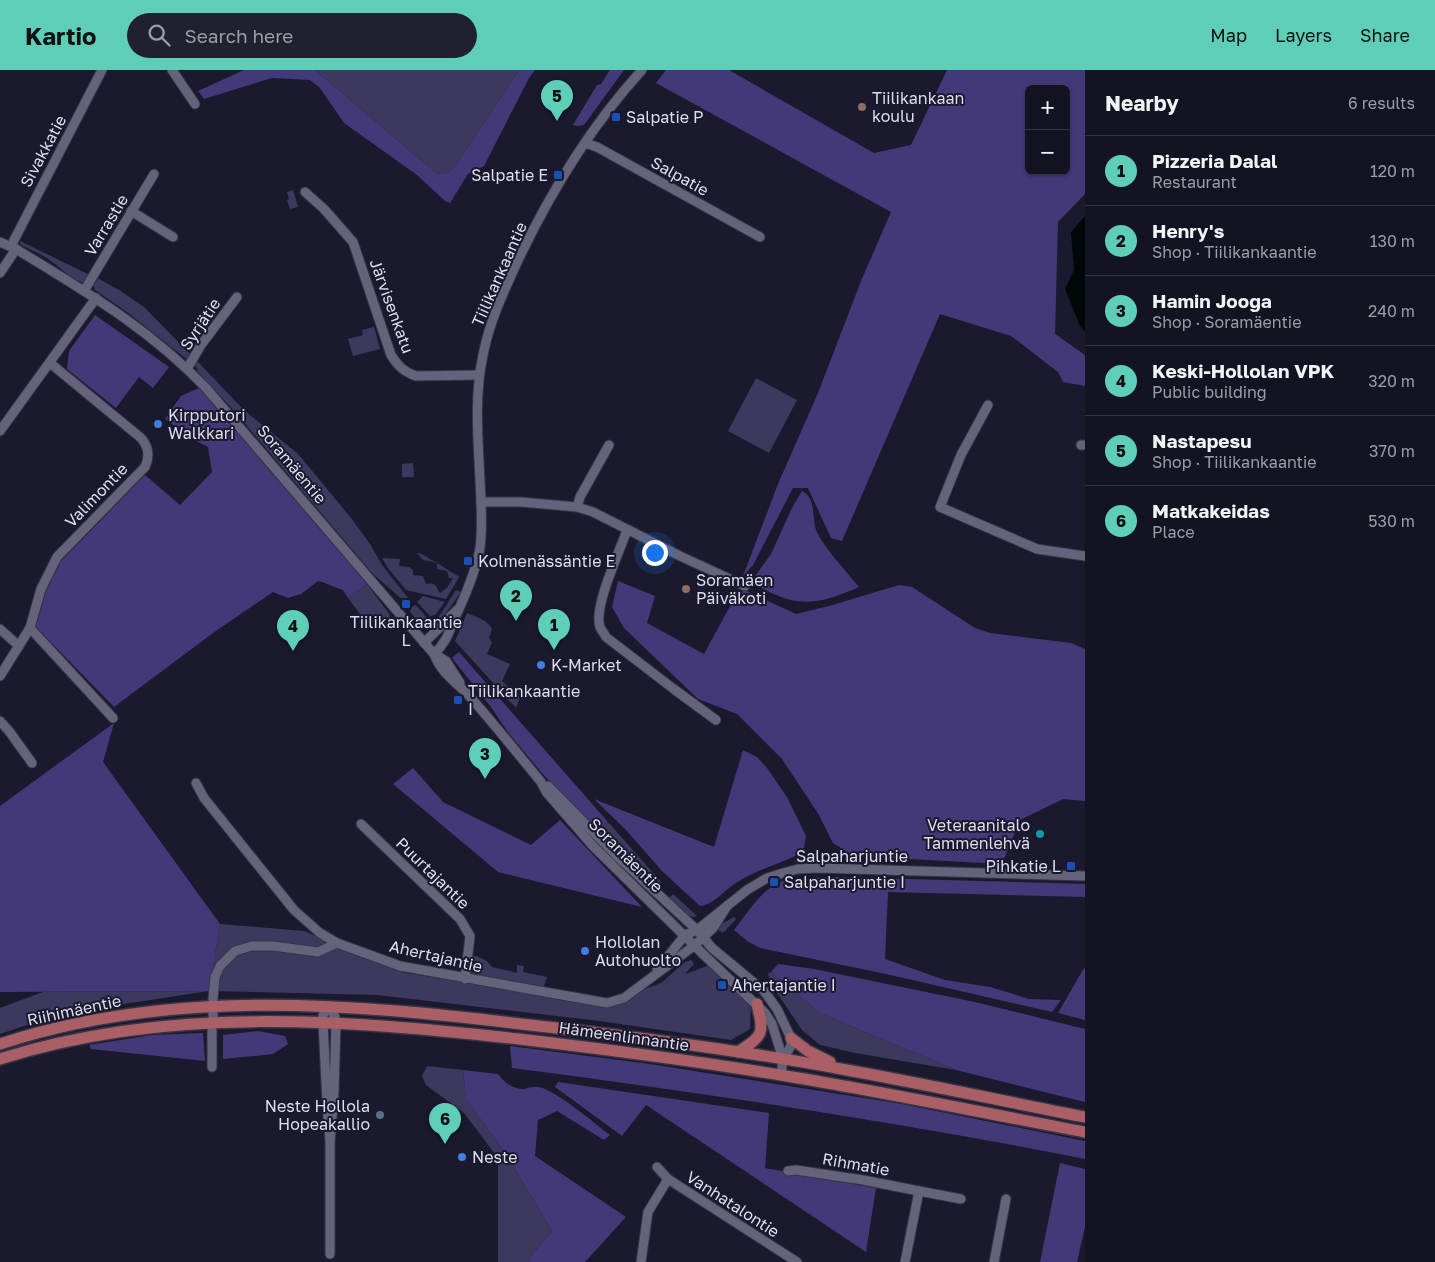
<!DOCTYPE html>
<meta charset="utf-8">
<style>
:root{--surface:#141322;--page:#21202f;--text:#f1f3f6;--muted:#9d9ea5;--line:#333240;--accent:#5eceb8}
body{margin:0;font-family:"Golos Text",sans-serif;background:var(--page);color:var(--text)}
.controls{position:absolute;right:15px;top:15px;display:grid;overflow:hidden;border-radius:8px;box-shadow:0 1px 4px #0004}
.controls button{width:45px;height:45px;display:grid;place-items:center;padding:0;border:0;border-bottom:1px solid var(--line);background:var(--surface);color:var(--text);font:25px sans-serif}
.you{position:absolute;left:654px;top:482px;width:18px;height:18px;margin:-12px;border:4px solid #fff;border-radius:50%;background:#1a73e8;box-shadow:0 0 0 8px #1a73e833}
.badge{display:grid;place-items:center;width:32px;height:32px;border-radius:50%;background:var(--accent);color:#111;font-size:16px;font-weight:700}
.pin{position:absolute;translate:-50% -41px;filter:drop-shadow(0 1px 2px #0008)}
.pin::after{content:'';position:absolute;top:26px;width:18px;height:15px;background:inherit;clip-path:polygon(0 0,100% 0,50% 100%)}
.list{margin:0;padding:0;list-style:none}
h2{display:flex;justify-content:space-between;align-items:center;height:65px;margin:0;padding:0 20px;font-size:21px}
h2 small{font-size:16px;font-weight:400;color:var(--muted)}
.list li{display:grid;grid-template-columns:32px 1fr auto;gap:15px;align-items:center;box-sizing:border-box;height:70px;padding:0 20px;border-top:1px solid var(--line)}
.list b{display:block;font-size:19px;white-space:nowrap}
.list p{margin:0;font-size:16px;white-space:nowrap;color:var(--muted)}
.list em{font-size:16px;font-style:normal;color:var(--muted)}
.icon{flex:none;width:28px;height:28px;fill:none;stroke:currentColor;stroke-width:2;stroke-linecap:round;stroke-linejoin:round}
.map{position:relative;flex:none;width:1085px;height:1192px;overflow:hidden}
header{display:flex;align-items:center;gap:30px;box-sizing:border-box;height:70px;padding:0 25px;background:var(--accent);color:#111}
header strong{font-size:24px}
nav{display:flex;gap:28px;margin-inline-start:auto;font-size:18px}
.search{width:350px;height:45px;background:var(--page);display:flex;align-items:center;gap:12px;box-sizing:border-box;padding:0 18px;border-radius:28px;color:var(--muted);font-size:19px}
main{display:flex}
aside{flex:1;background:var(--surface)}
.map>svg:first-child{display:block}
.green{fill:#3d395e}
.forest{fill:#433978;fill-rule:evenodd}
.water{fill:#000708}
.lines{fill:none;stroke-linecap:round;stroke-linejoin:round}
.minor-casing{stroke:#363445;stroke-width:11}
.major-casing{stroke:#363445;stroke-width:14}
.minor{stroke:#64637c;stroke-width:9}
.major{stroke:#aa5f66;stroke-width:11}
.education-dot{fill:#8d6e63;stroke:#1b192e;stroke-width:2}
.transit-dot{fill:#1a4fb4;stroke:#1b192e;stroke-width:2}
.shop-dot{fill:#3f7fe0;stroke:#1b192e;stroke-width:2}
.culture-dot{fill:#0f9aa8;stroke:#1b192e;stroke-width:2}
.service-dot{fill:#5c6f8a;stroke:#1b192e;stroke-width:2}
.labels{text-anchor:middle;stroke-width:4;stroke-linejoin:round;paint-order:stroke}
.poi-label{font-size:16px;fill:#dedeed;stroke:#1b192e;text-anchor:start}
.street-label{font-size:16px;fill:#dedeed;stroke:#1b192e}
</style>
<header>
<strong>Kartio</strong>
<div class="search"><svg class="icon" aria-label="search" viewBox="0 0 24 24"><circle cx="10" cy="10" r="6"/><path d="M15 15l6 6"/></svg>Search here</div>
<nav><a>Map</a><a>Layers</a><a>Share</a></nav>
</header>
<main>
<div class="map">
<svg width="1085" height="1192" viewBox="0 0 1085 1192">
<rect width="100%" height="100%" fill="#1b192e"/>
<g class="green">
<path d="M315,0H519L455,96L446,104H440L434,101Z"/>
<path d="M293,120L298,137L290,139L287,130L289,129L287,122Z"/>
<path d="M20,171L90,205L84,213C71,209 62,199 51,191C42,184 30,180 20,174Z"/>
<path d="M99,209L119,220L144,237L192,286L189,291L127,242L95,220L93,215L95,210Z"/>
<path d="M374,257L380,279L353,286L348,269L363,265L362,260Z"/>
<path d="M197,291L242,338L237,344L198,302L195,295Z"/>
<path d="M756,308L797,330L769,383L728,361Z"/>
<path d="M245,341L297,383L309,397L351,448L370,474L382,495L412,533L410,534L406,529L403,530L373,504L242,350Z"/>
<path d="M413,393L414,407H402V394Z"/>
<path d="M417,483L422,484L458,506L459,507L446,529L406,520L388,498L382,488L400,489L399,496L409,497L413,500V505L423,506L426,514C437,512 435,516 440,523L447,518L453,508H449L447,501L437,499V494L434,492L423,490Z"/>
<path d="M367,514L390,545L389,551L376,558L371,559L348,528Z"/>
<path d="M456,520L461,522L441,550L438,548Z"/>
<path d="M423,526L445,532L435,545L430,546L417,532Z"/>
<path d="M415,535L417,536L432,554L425,556L419,552L410,542L411,538Z"/>
<path d="M467,543C477,547 487,550 492,559L489,568L492,572L487,584L510,594L502,611L520,627L516,638L455,571Z"/>
<path d="M608,752L662,813L658,817L639,802L596,761Z"/>
<path d="M673,824L697,846L694,847L687,845L669,828Z"/>
<path d="M734,847L736,849L725,861L722,863L718,859L720,855Z"/>
<path d="M220,854L304,861L405,903L606,933L661,913L685,892L691,890L694,894L685,904L713,894L751,929L750,959L731,970L599,951L377,925L209,921L85,940L30,954L0,964V938L43,922L209,921Z"/>
<path d="M473,886C480,886 488,891 492,897L517,903V895L524,896L523,902L547,907L543,919L474,906L469,898V890Z"/>
<path d="M771,902L820,943L956,1000L855,983L820,975L802,960L771,914L768,904Z"/>
<path d="M427,996L463,1000L466,1029L508,1087L552,1161L531,1186L529,1192H498V1088L464,1043L426,1015L422,1006Z"/>
</g>
<g class="forest">
<path d="M244,0H315L434,101L440,104H446L455,96L519,0H535L529,8L484,96L468,104L450,133L445,131L417,105L344,53L320,18L310,10L272,8L204,29L198,21Z"/>
<path d="M610,0H624L584,55L578,56L573,55L597,15L601,14Z"/>
<path d="M666,0H729L874,83L911,75L947,0H1085V124L1058,152L1055,264L1085,285V316L1063,312L1058,302L1011,266L940,244L842,471L831,468L808,418H793L753,495L743,506L778,414L818,323L861,211L891,142L656,13ZM1029,19H1066V101H1029Z"/>
<path d="M95,245L169,297L153,318L139,307L116,338L67,299L69,281Z"/>
<path d="M199,318L367,514L348,528L343,520C334,518 328,513 318,511L301,524L288,528L273,522L213,563L114,637L36,557L46,521L61,491L145,405L180,435L212,402L208,377L198,372L165,349L181,326Z"/>
<path d="M802,421C816,427 812,448 816,460C823,477 847,502 859,517C813,537 795,538 751,512L771,484L792,438Z"/>
<path d="M618,511L655,526L647,553L704,584L740,518L796,544L829,536L899,515L912,517L975,558L990,563L1071,573L1085,579V731L1063,729L1020,750L1002,794L854,786L833,773L819,745L782,689L737,644L698,629L624,558L612,537Z"/>
<path d="M459,582L608,752L596,761L541,702L507,661L491,637L452,588Z"/>
<path d="M114,653L103,692L220,854L209,921L0,922V736Z"/>
<path d="M743,680L757,687L767,698L787,727L806,766L803,782C781,794 757,799 736,813C723,821 715,834 700,836L662,801L626,760L594,729L714,777Z"/>
<path d="M413,698L443,732L531,775L560,750L642,837L498,802L393,714Z"/>
<path d="M836,807L1085,814V827L888,822L885,889L945,910L990,917L1029,929L1061,930L1052,942L886,904L760,878L747,871L734,860C747,844 762,817 784,811C801,807 819,808 836,807Z"/>
<path d="M778,894L814,899L975,932L1085,959V1032L956,1000L820,943L771,902Z"/>
<path d="M1084,898L1085,899V950L1058,943Z"/>
<path d="M258,961L285,966L288,974L273,984L223,989V965Z"/>
<path d="M203,963L205,991L91,979L89,975L152,965Z"/>
<path d="M510,976L650,994L902,1034L1085,1071V1089C895,1051 704,1023 512,998Z"/>
<path d="M463,1000L498,1004C504,1012 513,1020 524,1019C529,1018 534,1016 539,1017C557,1021 594,1053 610,1065L604,1070L557,1041L538,1050L535,1086L626,1147L585,1192H529L531,1186L552,1161L508,1087L466,1029Z"/>
<path d="M558,1012L769,1043L765,1098L876,1118L866,1182L646,1035L622,1066L555,1017Z"/>
<path d="M1060,1093L1085,1099V1157L1077,1192H1040Z"/>
</g>
<path class="water" d="M1085,146V262L1080,256L1065,219L1074,200L1071,162Z"/>
<g class="lines">
<g class="minor-casing">
<g id="minor">
<path d="M172,0L195,34"/>
<path d="M585,73L597,77L760,167"/>
<path d="M305,122L324,139L353,172L391,285C398,296 404,302 416,306L479,305"/>
<path d="M131,141L173,167"/>
<path d="M0,172L16,179C86,222 149,258 206,318L434,584C442,605 457,612 471,628C495,655 518,684 541,712L547,723L593,776L705,886L765,943L772,954L783,989"/>
<path d="M11,176L102,0"/>
<path d="M0,203L16,179"/>
<path d="M84,221L154,104"/>
<path d="M187,299L201,275L237,227"/>
<path d="M988,335L961,385L940,437L1037,479L1085,486"/>
<path d="M0,361L96,228"/>
<path d="M1081,375H1085"/>
<path d="M481,432H521L577,437L593,442L680,486L745,516"/>
<path d="M577,437L580,427L609,375"/>
<path d="M627,460C620,481 593,537 600,557C601,560 604,563 606,567L675,620L716,650"/>
<path d="M30,558L113,648"/>
<path d="M0,559L19,576"/>
<path d="M424,573L457,540"/>
<path d="M434,584C449,570 450,557 459,539C468,519 476,500 480,478C483,455 481,433 480,410C478,369 474,326 483,285C489,254 502,225 515,197C548,126 590,57 642,0"/>
<path d="M434,584L446,591L460,613"/>
<path d="M0,606L30,558L41,519L57,487L145,397C150,386 149,377 141,368L50,293"/>
<path d="M0,651L9,661L32,693"/>
<path d="M196,713L204,728L294,840L320,863L337,873L400,896L607,933L624,928L695,875L713,858L727,836"/>
<path d="M548,716L618,787L697,860L712,878L764,921L777,939L791,968V976L783,989L781,1005"/>
<path d="M361,754L460,849L470,866L465,909"/>
<path d="M657,900L685,865L697,860L747,820L767,808L783,803L798,799L817,798L1085,806"/>
<path d="M213,929L215,907L220,896L235,881L252,876H273L318,882L337,873"/>
<path d="M328,936L335,947L336,953L334,1023L330,1072L327,1033L323,953V945Z"/>
<path d="M213,946V943"/>
<path d="M212,997V961"/>
<path d="M657,1097L668,1109L797,1192"/>
<path d="M788,1101L796,1100L863,1110L919,1121"/>
<path d="M330,1184V1072"/>
<path d="M641,1192L648,1142L668,1109"/>
<path d="M905,1192L919,1121L961,1129"/>
<path d="M994,1192L1006,1129"/>
</g>
</g>
<g class="major-casing">
<g id="major">
<path d="M791,968L808,981L830,992"/>
<path d="M0,974C173,917 353,934 530,955C638,967 746,981 852,1001C930,1015 1007,1032 1085,1047"/>
<path d="M738,982C764,965 764,964 757,934"/>
<path d="M0,989C168,935 346,950 519,969C612,980 705,992 798,1008C894,1024 989,1044 1085,1062"/>
</g>
</g>
<use href="#minor" class="minor"/>
<use href="#major" class="major"/>
</g>
<g class="education-dot">
<circle cx="862" cy="37" r="5"/>
<circle cx="686" cy="519" r="5"/>
</g>
<g class="transit-dot">
<rect x="611" y="42" width="10" height="10" rx="2.5"/>
<rect x="553" y="100" width="10" height="10" rx="2.5"/>
<rect x="463" y="486" width="10" height="10" rx="2.5"/>
<rect x="401" y="529" width="10" height="10" rx="2.5"/>
<rect x="453" y="625" width="10" height="10" rx="2.5"/>
<rect x="1066" y="791" width="10" height="10" rx="2.5"/>
<rect x="769" y="807" width="10" height="10" rx="2.5"/>
<rect x="717" y="910" width="10" height="10" rx="2.5"/>
</g>
<g class="shop-dot">
<circle cx="158" cy="354" r="5"/>
<circle cx="541" cy="595" r="5"/>
<circle cx="585" cy="881" r="5"/>
<circle cx="462" cy="1087" r="5"/>
</g>
<circle class="culture-dot" cx="1040" cy="764" r="5"/>
<circle class="service-dot" cx="380" cy="1045" r="5"/>
<g class="labels">
<g class="poi-label">
<text x="872" y="34">Tiilikankaan<tspan x="872" dy="18">koulu</tspan></text>
<text x="626" y="53">Salpatie P</text>
<text x="548" y="111" text-anchor="end">Salpatie E</text>
<text x="168" y="351">Kirpputori<tspan x="168" dy="18">Walkkari</tspan></text>
<text x="478" y="497">Kolmenässäntie E</text>
<text x="696" y="516">Soramäen<tspan x="696" dy="18">Päiväkoti</tspan></text>
<text x="406" y="558" text-anchor="middle">Tiilikankaantie<tspan x="406" dy="18">L</tspan></text>
<text x="551" y="601">K-Market</text>
<text x="468" y="627">Tiilikankaantie<tspan x="468" dy="18">I</tspan></text>
<text x="1030" y="761" text-anchor="end">Veteraanitalo<tspan x="1030" dy="18">Tammenlehvä</tspan></text>
<text x="1061" y="802" text-anchor="end">Pihkatie L</text>
<text x="784" y="818">Salpaharjuntie I</text>
<text x="595" y="878">Hollolan<tspan x="595" dy="18">Autohuolto</tspan></text>
<text x="732" y="921">Ahertajantie I</text>
<text x="370" y="1042" text-anchor="end">Neste Hollola<tspan x="370" dy="18">Hopeakallio</tspan></text>
<text x="472" y="1093">Neste</text>
</g>
<g class="street-label">
<text transform="translate(43 81) rotate(-62)" y="6">Sivakkatie</text>
<text transform="translate(680 106) rotate(29)" y="6">Salpatie</text>
<text transform="translate(106 155) rotate(-59)" y="6">Varrastie</text>
<text transform="translate(499 204) rotate(-66)" y="6">Tiilikankaantie</text>
<text transform="translate(392 236) rotate(70)" y="6">Järvisenkatu</text>
<text transform="translate(200 254) rotate(-56)" y="6">Syrjätie</text>
<text transform="translate(292 394) rotate(50)" y="6">Soramäentie</text>
<text transform="translate(96 425) rotate(-46)" y="6">Valimontie</text>
<text transform="translate(626 785) rotate(45)" y="6">Soramäentie</text>
<text x="852" y="792">Salpaharjuntie</text>
<text transform="translate(433 803) rotate(44)" y="6">Puurtajantie</text>
<text transform="translate(436 886) rotate(13)" y="6">Ahertajantie</text>
<text transform="translate(74 940) rotate(-12)" y="6">Riihimäentie</text>
<text transform="translate(624 966) rotate(8)" y="6">Hämeenlinnantie</text>
<text transform="translate(856 1094) rotate(10)" y="6">Rihmatie</text>
<text transform="translate(733 1134) rotate(33)" y="6">Vanhatalontie</text>
</g>
</g>
</svg>
<div class="controls">
<button>+</button>
<button>−</button>
</div>
<div class="you"></div>
<div class="pin badge" style="left:554px;top:580px">1</div>
<div class="pin badge" style="left:516px;top:551px">2</div>
<div class="pin badge" style="left:485px;top:709px">3</div>
<div class="pin badge" style="left:293px;top:581px">4</div>
<div class="pin badge" style="left:557px;top:51px">5</div>
<div class="pin badge" style="left:445px;top:1074px">6</div>
</div>
<aside>
<h2>Nearby<small>6 results</small></h2>
<ul class="list">
<li><span class="badge">1</span><div><b>Pizzeria Dalal</b><p>Restaurant</p></div><em>120 m</em></li>
<li><span class="badge">2</span><div><b>Henry's</b><p>Shop · Tiilikankaantie</p></div><em>130 m</em></li>
<li><span class="badge">3</span><div><b>Hamin Jooga</b><p>Shop · Soramäentie</p></div><em>240 m</em></li>
<li><span class="badge">4</span><div><b>Keski-Hollolan VPK</b><p>Public building</p></div><em>320 m</em></li>
<li><span class="badge">5</span><div><b>Nastapesu</b><p>Shop · Tiilikankaantie</p></div><em>370 m</em></li>
<li><span class="badge">6</span><div><b>Matkakeidas</b><p>Place</p></div><em>530 m</em></li>
</ul>
</aside>
</main>
